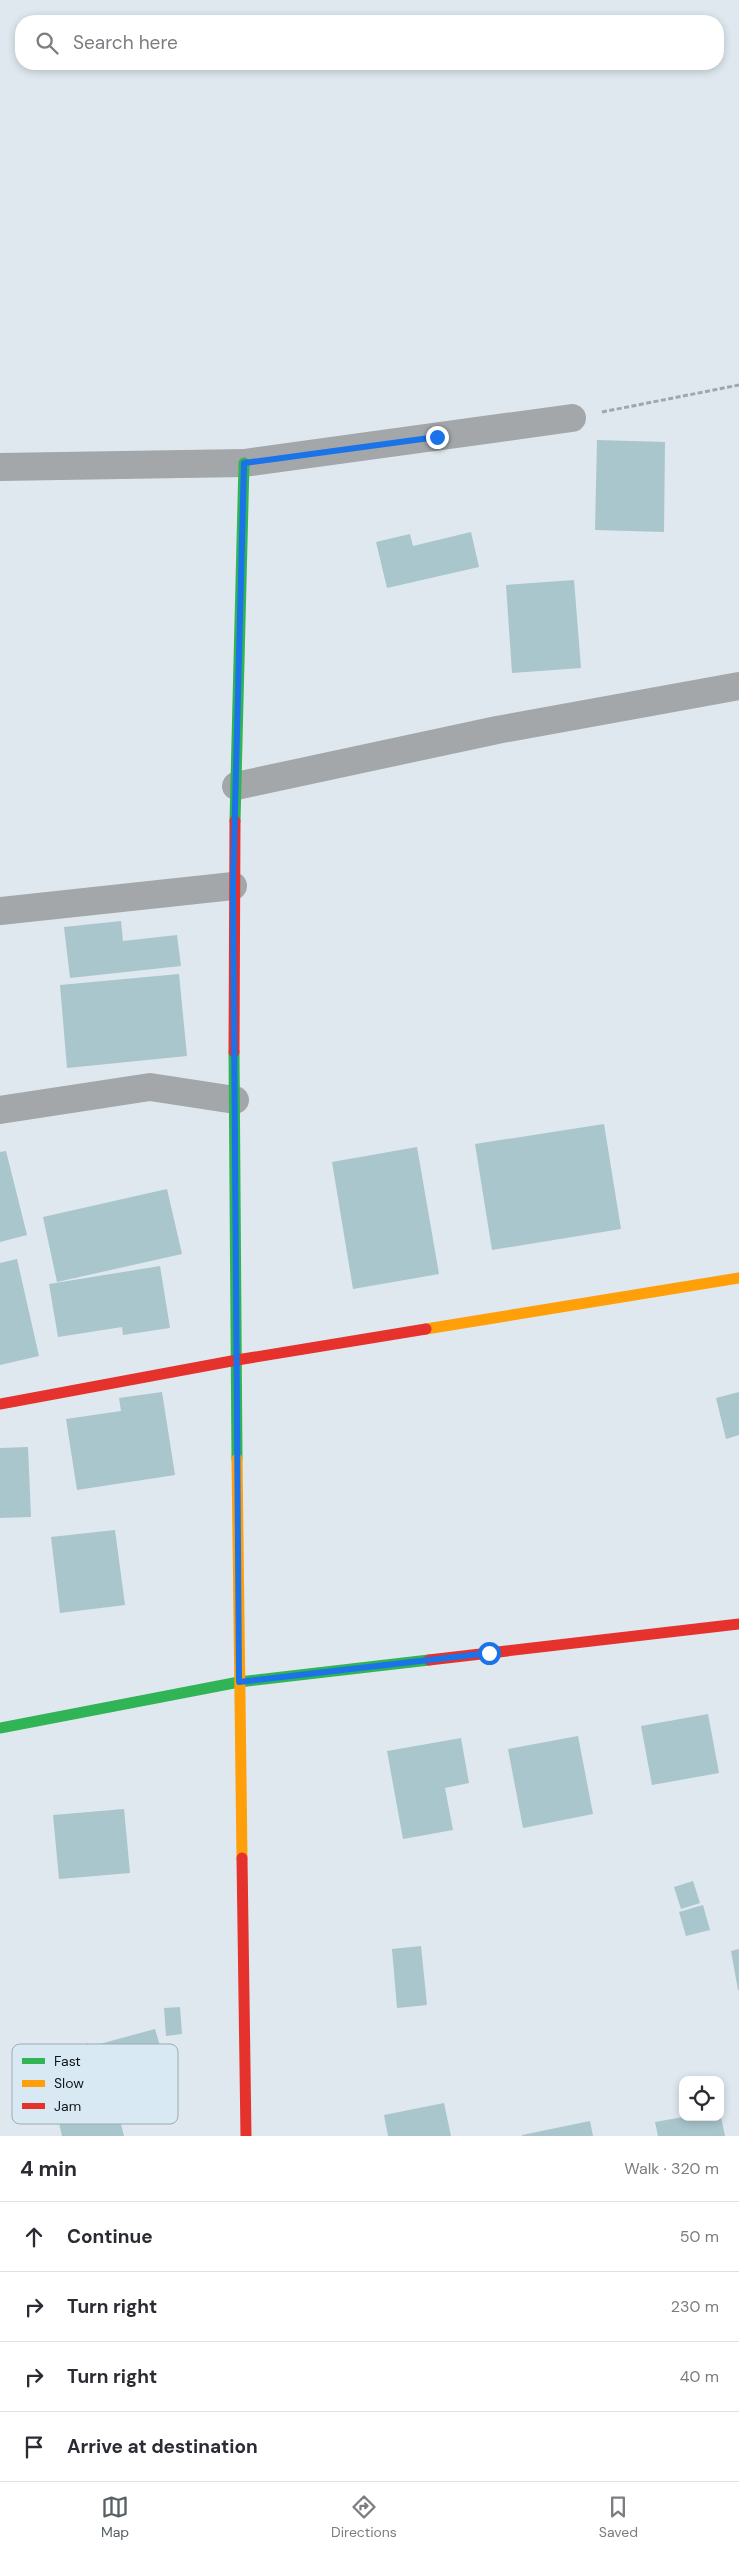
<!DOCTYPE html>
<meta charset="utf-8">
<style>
:root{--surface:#fff;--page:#f7f7f7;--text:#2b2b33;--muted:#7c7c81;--line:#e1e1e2;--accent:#586064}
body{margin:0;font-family:"DM Sans",sans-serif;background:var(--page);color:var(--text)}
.controls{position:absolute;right:15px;bottom:15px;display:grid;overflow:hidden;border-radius:10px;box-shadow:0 2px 8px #0003}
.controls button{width:45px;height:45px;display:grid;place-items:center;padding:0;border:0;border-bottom:1px solid var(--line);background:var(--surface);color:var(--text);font:25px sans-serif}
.stop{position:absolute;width:15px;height:15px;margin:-11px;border:4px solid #1a73e8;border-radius:50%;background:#fff}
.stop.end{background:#1a73e8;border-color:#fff;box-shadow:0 1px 5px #0008}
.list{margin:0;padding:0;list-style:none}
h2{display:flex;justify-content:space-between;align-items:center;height:65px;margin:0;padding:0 20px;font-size:21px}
h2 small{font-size:16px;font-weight:400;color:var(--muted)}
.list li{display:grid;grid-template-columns:32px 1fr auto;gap:15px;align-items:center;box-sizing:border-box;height:70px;padding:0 20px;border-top:1px solid var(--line)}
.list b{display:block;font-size:19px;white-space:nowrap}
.list em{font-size:16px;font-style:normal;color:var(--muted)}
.icon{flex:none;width:28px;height:28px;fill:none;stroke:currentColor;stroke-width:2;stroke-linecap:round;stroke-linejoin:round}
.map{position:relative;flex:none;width:739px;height:2136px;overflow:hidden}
.search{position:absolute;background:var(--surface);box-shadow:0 2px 8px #0003;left:15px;right:15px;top:15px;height:55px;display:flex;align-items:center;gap:12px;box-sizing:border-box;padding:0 18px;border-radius:20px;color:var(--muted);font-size:19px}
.sheet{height:345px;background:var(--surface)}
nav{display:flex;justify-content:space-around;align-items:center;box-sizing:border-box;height:70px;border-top:1px solid var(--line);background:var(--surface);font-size:14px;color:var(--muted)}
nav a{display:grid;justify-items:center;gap:2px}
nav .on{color:var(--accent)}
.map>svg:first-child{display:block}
.building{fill:#a9c6cd}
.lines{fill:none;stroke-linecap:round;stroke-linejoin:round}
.path{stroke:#a2a6a8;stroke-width:3;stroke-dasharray:5 2.5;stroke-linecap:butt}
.street{stroke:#a3a7a9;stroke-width:28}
.fast{stroke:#30b455;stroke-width:11}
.slow{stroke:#ff9f0a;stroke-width:11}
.jam{stroke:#e5322d;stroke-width:11}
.route{stroke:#1a73e8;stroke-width:6}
.key{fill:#d8e9f4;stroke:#9caab3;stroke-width:1}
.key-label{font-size:14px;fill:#10161a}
</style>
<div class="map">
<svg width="739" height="2136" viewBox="0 0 739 2136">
<rect width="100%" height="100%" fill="#dee8ee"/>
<g class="building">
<path d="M597,440L665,442L664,532L595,530Z"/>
<path d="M471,532L479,567L387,588L376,542L410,534L413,546Z"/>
<path d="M574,580L581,668L512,673L506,585Z"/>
<path d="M121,921L123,941L177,935L181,966L70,978L64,927Z"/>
<path d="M179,974L187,1056L67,1068L60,985Z"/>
<path d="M604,1124L621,1229L492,1250L475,1144Z"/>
<path d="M417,1147L439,1274L353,1289L332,1162Z"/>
<path d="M6,1151L27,1235L0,1242V1152Z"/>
<path d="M167,1189L182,1254L57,1282L43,1217Z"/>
<path d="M17,1259L39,1356L0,1365V1263Z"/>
<path d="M160,1266L170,1328L123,1335L122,1327L58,1337L49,1284Z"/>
<path d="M162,1392L175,1475L77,1490L66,1419L121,1411L119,1398Z"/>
<path d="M739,1392V1435L726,1439L716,1398Z"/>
<path d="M28,1447L31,1517L0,1518V1448Z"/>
<path d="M115,1530L125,1605L60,1613L51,1537Z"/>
<path d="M708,1714L719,1773L652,1785L641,1726Z"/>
<path d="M578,1736L593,1814L523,1828L508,1749Z"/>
<path d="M461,1738L469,1783L445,1788L453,1830L403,1839L387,1751Z"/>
<path d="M124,1809L130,1873L59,1879L53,1815Z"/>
<path d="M693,1881L700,1903L681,1909L674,1887Z"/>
<path d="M703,1905L710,1930L686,1936L679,1912Z"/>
<path d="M421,1946L427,2005L397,2008L392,1949Z"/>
<path d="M739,1949V1990H738L731,1951Z"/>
<path d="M180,2007L182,2034L166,2036L164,2008Z"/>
<path d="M155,2029L166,2066L107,2082L96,2045Z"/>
<path d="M88,2043L99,2078L57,2092L45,2057Z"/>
<path d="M115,2100L124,2136H62L57,2114Z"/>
<path d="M444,2103L451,2136H388L384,2115Z"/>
<path d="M683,2117H721L725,2136H658L655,2122Z"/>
<path d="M590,2121L593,2136H522V2135Z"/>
</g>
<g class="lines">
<path class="path" d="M602,412L739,385"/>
<g class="street">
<path d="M0,467L244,463L572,418"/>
<path d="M236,786L497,730L739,686"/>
<path d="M0,911L233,886"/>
<path d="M0,1110L150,1087L235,1100"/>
</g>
<g class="fast">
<path d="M235,821L244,463"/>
<path d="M234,1052L237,1459"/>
<path d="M0,1728L239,1682L429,1660"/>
</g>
<g class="slow">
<path d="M426,1329L739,1278"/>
<path d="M237,1459L242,1858"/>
</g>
<g class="jam">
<path d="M234,1052L235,821"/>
<path d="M0,1404L237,1360L426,1329"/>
<path d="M429,1660L739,1624"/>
<path d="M242,1858L246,2136"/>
</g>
</g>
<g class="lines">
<path class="route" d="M437,437L244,463L233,886L239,1682L489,1653"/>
</g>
<rect x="12" y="2044" width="166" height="80" rx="8" class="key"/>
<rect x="22" y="2058" width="23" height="6" fill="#30b455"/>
<rect x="22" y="2080" width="23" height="7" fill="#ff9f0a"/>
<rect x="22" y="2103" width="23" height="6" fill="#e5322d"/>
<g class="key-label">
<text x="54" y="2066">Fast</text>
<text x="54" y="2088">Slow</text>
<text x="54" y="2111">Jam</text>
</g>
</svg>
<div class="controls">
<button><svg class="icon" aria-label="locate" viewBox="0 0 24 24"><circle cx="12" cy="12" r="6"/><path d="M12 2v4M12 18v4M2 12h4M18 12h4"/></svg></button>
</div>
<div class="stop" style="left:489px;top:1653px"></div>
<div class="stop end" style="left:437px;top:437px"></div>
<div class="search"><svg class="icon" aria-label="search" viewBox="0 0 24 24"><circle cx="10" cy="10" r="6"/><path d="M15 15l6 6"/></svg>Search here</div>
</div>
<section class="sheet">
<h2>4 min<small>Walk · 320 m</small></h2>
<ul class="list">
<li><svg class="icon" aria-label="ahead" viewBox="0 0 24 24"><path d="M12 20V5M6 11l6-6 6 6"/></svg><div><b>Continue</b></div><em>50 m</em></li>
<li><svg class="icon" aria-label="right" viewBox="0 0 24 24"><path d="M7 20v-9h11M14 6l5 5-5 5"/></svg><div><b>Turn right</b></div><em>230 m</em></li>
<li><svg class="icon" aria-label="right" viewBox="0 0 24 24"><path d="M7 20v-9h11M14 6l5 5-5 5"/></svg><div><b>Turn right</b></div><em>40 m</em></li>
<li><svg class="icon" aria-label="arrive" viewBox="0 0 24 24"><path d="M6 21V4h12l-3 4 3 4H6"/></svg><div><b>Arrive at destination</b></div></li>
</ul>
</section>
<nav>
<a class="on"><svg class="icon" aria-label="map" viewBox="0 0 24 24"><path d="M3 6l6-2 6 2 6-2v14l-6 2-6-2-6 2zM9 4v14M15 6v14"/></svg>Map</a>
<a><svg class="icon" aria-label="directions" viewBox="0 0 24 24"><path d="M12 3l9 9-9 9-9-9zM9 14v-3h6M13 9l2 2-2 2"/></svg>Directions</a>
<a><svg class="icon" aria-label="saved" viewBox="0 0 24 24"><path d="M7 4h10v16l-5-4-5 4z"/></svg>Saved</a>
</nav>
